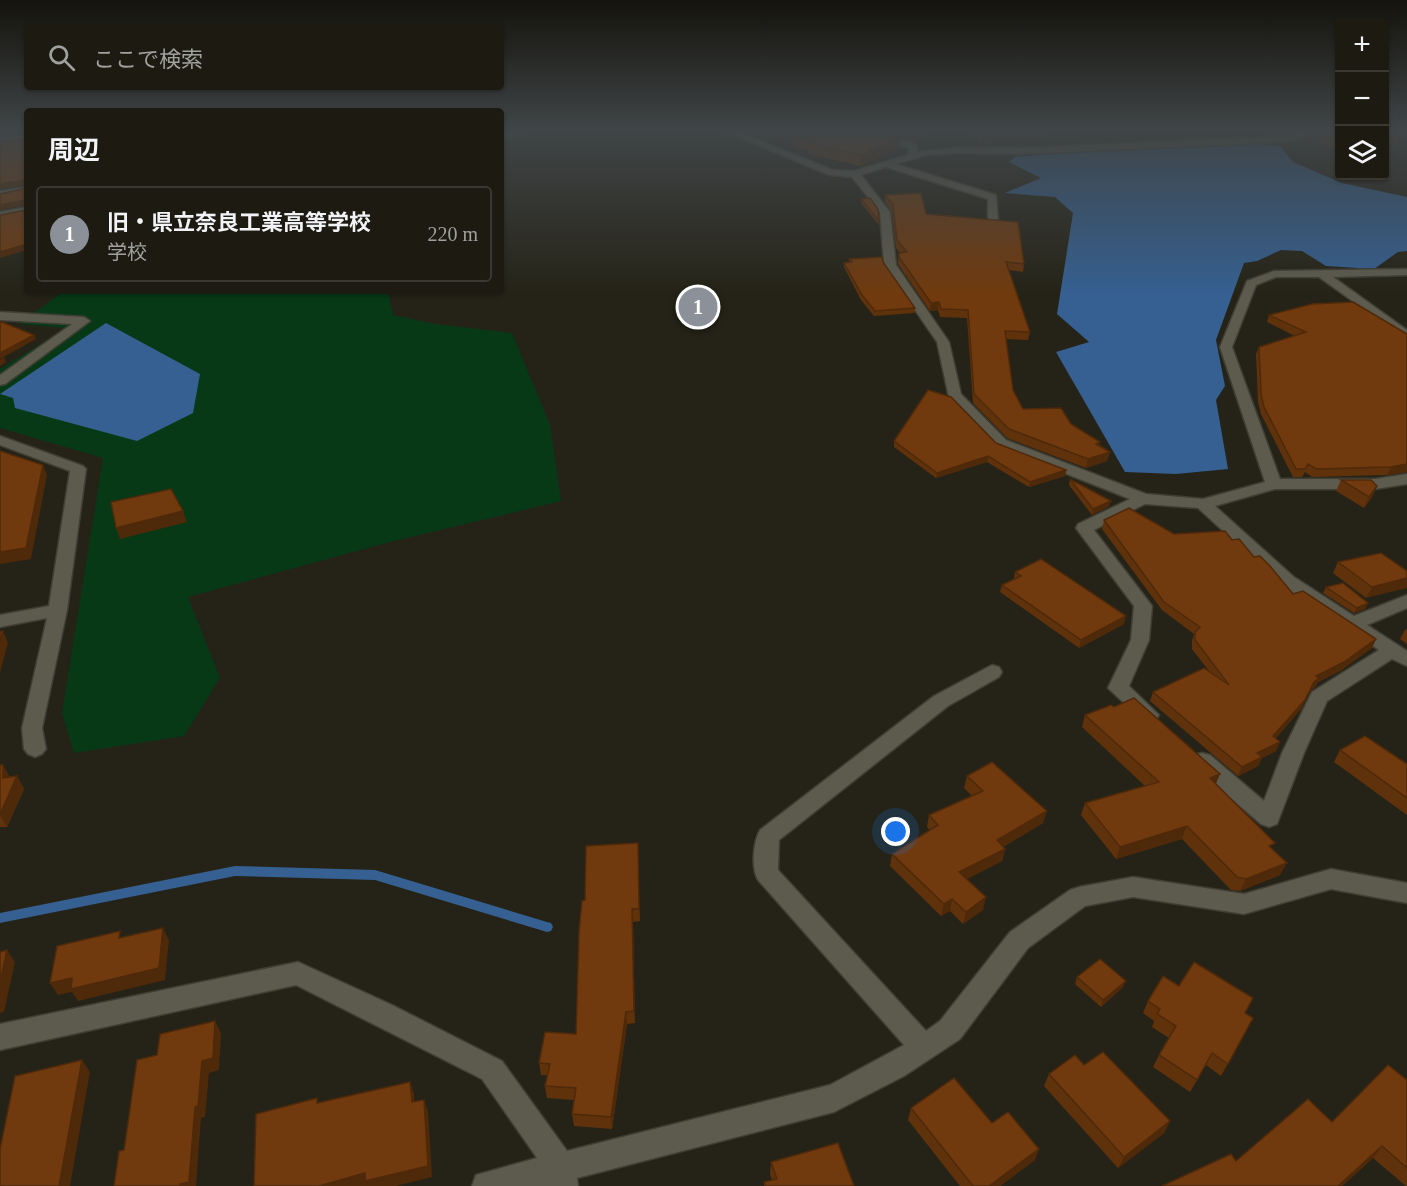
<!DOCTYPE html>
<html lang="ja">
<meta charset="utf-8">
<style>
:root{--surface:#1c1a11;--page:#29271f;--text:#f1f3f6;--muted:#a0a19f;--line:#3a3831;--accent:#8c9099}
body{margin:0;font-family:"Times New Roman","Noto Sans JP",serif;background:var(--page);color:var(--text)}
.controls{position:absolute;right:18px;top:18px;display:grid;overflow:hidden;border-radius:6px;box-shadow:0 2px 4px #0004}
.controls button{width:54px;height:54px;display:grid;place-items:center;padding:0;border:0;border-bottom:2px solid var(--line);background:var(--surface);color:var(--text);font:30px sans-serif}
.you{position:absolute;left:896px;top:832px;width:21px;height:21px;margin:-15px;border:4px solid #fff;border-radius:50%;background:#1a73e8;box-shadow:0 0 0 9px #1a73e833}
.badge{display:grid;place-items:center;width:39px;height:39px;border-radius:50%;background:var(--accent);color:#fff;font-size:20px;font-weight:700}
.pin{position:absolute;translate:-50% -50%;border:3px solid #fff;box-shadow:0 2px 6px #0006}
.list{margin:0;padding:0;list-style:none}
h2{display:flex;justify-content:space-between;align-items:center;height:78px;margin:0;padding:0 24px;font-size:26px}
h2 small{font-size:20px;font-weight:400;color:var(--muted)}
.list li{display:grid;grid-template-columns:39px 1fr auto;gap:18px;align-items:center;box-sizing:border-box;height:96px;margin:0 12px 12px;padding:0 12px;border:2px solid var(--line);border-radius:6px}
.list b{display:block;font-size:22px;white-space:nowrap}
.list p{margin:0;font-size:20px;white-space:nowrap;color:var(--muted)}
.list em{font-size:20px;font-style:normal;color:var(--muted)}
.icon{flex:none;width:33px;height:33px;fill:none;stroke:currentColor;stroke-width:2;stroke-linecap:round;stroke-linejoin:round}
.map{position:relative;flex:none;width:1407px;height:1186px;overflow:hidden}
.search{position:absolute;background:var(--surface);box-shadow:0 2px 4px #0004;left:24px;top:24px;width:480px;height:66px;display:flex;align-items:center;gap:15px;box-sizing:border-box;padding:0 21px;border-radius:6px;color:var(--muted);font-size:22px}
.panel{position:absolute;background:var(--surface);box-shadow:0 2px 4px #0004;left:24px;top:108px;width:480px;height:186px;border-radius:6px}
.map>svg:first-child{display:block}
.green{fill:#073917}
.water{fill:#356091}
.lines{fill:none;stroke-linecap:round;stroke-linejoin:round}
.stream{fill:#356091;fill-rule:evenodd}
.street-casing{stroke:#3f3e34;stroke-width:3}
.street{fill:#5d5b4d;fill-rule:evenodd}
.wall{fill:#60320c}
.shaded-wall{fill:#4e290a}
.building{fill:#703a0e;stroke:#4e290a;stroke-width:1.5}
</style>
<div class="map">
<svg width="1407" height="1186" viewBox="0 0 1407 1186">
<rect width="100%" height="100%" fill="#252317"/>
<path class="green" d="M64,291H388L393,315L435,324L512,333L550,425L561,501L386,543L188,597L220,678L184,736L74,753L62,713L103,458L0,428V369L66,328L19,324Z"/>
<g class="water">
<path d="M1256,144L1280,146L1293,162L1342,183L1407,197V251L1398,252L1374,269L1326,266L1302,251L1281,250L1257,261L1244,263L1216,340L1225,386L1216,400L1228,469L1176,474L1125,472L1056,352L1089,342L1057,314L1073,213L1055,197L1005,193L1041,178L1009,162L1015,157L1105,149Z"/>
<path d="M106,323L200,374L193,413L137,441L15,408L13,398L0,394Z"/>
</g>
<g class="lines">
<path class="stream" d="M235,866L375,870L547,922L551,923L553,927L551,931L547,932L375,880L235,876L0,923V913Z"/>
<g class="street-casing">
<g id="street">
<path d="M519,129H533L501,140V134Z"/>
<path d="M719,129H731L833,170L854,171L908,155L909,148L835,129H853L909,141L917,145V152L960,147L1024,148L1283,136L1319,129H1337L1283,142L1024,154L960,153L927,155L896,164L996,195L998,219L993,222L988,219V199L886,167L861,175L890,212L896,265L949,342L961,394L1006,440L1146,494L1203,499L1265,482L1220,347L1247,281L1274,271L1407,269V275L1333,277L1407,330V340L1319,277H1276L1256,285L1232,347L1280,479H1375L1407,474V484L1375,489H1275L1215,506L1294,577L1354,616L1407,595V608L1367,625L1407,651V666L1392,659L1327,701L1304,753L1277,824L1269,827L1261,824L1194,767L1191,761L1194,755L1202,753L1210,755L1264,801L1282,753L1312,692L1379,650L1282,585L1198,508L1145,504L1094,530L1152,606L1149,640L1129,686L1159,715L1156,720L1149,722L1142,720L1108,688L1131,640L1134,606L1076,528L1078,524L1130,499L996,446L949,398L937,342L884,265L880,212L852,177L829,175Z"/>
<path d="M27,135V141L0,144V138Z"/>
<path d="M27,187V193L0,197V191Z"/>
<path d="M27,207V213L0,218V212Z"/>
<path d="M0,312L84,317L90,321L5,384L0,385V375L72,324L0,320Z"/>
<path d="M0,436L83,466L86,469L67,610L42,728L46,749L42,754L35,757L28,754L24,749L22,728L47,618L0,627V615L49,606L70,471L0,445Z"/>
<path d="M992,665L999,667L1002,672L999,677L948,706L779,840L778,870L926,1031L940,1021L1010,932L1070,890L1079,887L1133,877L1244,894L1331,869L1407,883V903L1331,889L1244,914L1133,897L1085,906L1028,948L960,1039L904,1076L834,1112L577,1178L578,1186H472L476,1175L537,1158L482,1079L296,985L0,1050V1024L298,962L392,1005L502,1061L567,1151L830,1085L904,1045L758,880C751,868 753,842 760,830L934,696Z"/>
</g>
</g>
<use href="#street" class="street"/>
</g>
<g class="wall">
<path d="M746,129H938L913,141L900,138L899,148L860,166L809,154V151L794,148V142L757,134Z"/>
<path d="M970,129H1048L1046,139L981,145Z"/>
<path d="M1272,129H1306L1282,134Z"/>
<path d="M1340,129V150L1305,139L1306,135Z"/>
<path d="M885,195L1024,264L1023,272L1009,270L1030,332L1028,340L1006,339L1013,390L1023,409L1071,424L1110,452L1107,461L1086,468L1007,438L973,403L967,318L940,317L938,310L930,311L898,264L899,253H900L896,248L892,212L885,202Z"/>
<path d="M861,199L879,221V225L861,203Z"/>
<path d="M849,259L883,262L915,308L914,313L874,316L861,300L844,267V263H849Z"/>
<path d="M1269,315L1407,334V472L1387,475L1312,477L1305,472L1302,477H1293L1261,414L1258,402L1256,354L1259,347L1295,336L1267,322Z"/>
<path d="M894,441L996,443L1066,470L1065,476L1029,487L987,462L936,478L894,447Z"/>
<path d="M1070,479L1111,501L1109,506L1092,515L1069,485Z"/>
<path d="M1341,480L1377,486L1372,497L1364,508L1336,491Z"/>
<path d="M1104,520L1174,534L1232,540L1254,557L1293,594L1376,639L1372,648L1340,671L1318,682L1315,687L1310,691L1301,709L1276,738V751L1262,758L1258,766L1238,776L1150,701L1153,692L1209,671L1192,649V641L1194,634L1162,610L1102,529Z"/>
<path d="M1338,562L1407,571L1366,598L1333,573Z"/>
<path d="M1015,572L1124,624L1079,648L1000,592L1002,585L1014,579Z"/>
<path d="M1326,587L1368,603L1365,609L1354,613L1323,593Z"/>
<path d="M1407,629V644L1400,639L1405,630Z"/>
<path d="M1085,715L1216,784L1272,849L1280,875L1240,891L1231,890L1182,839L1116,859L1081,815L1085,803L1145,786L1082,727Z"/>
<path d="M1340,750L1407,764V815L1334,762Z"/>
<path d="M0,765L10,777L17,776L24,789L7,827H0Z"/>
<path d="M967,776L1043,823L1003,847L1005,849L1002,861L966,879L983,910L963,924L950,911L941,916L890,866L892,854L930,830L927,827L929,815L972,796L964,788Z"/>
<path d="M638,856L640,921L633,922L635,1023L627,1024L612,1129L574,1126L572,1114L574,1100L547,1098L545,1086L548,1075H541L539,1063L576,1034Z"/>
<path d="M1077,977L1123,987L1101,1007L1075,984Z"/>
<path d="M1179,986L1245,1013L1253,1018L1221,1076L1206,1065L1190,1092L1153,1067L1159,1055L1169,1038L1152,1027L1154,1021L1143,1013L1148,1001Z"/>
<path d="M1084,1065L1170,1121L1164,1133L1118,1168L1044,1086L1049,1074Z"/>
<path d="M1407,1080V1186H1406L1373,1158L1342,1186H1162L1236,1161L1332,1122Z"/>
<path d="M911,1108L992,1123L1035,1160L1000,1186H960L908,1120Z"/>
<path d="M771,1162L854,1186H764V1182L772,1180L770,1174Z"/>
</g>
<g class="shaded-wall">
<path d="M18,129H25L27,133L0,136V132Z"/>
<path d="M917,129H938L913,141L915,130Z"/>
<path d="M1039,129H1048L1046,139L981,145L982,134Z"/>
<path d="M1222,129H1249L1222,131Z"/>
<path d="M1286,129H1306L1282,134L1284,130Z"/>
<path d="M900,137L899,148L860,166L861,155Z"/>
<path d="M1407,137V141L1384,146V142Z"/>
<path d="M25,180L27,185L0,189V184Z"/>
<path d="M25,200L27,205L0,210V205Z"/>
<path d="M27,244V250L0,258V252Z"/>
<path d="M939,302L938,310L930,311L931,303Z"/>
<path d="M34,335L36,339L0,359V353Z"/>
<path d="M4,357L6,362L0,366V360Z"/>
<path d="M1110,452L1107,461L1086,468L1088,459Z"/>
<path d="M988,456L987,462L936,478L937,473Z"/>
<path d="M1407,464V472L1387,475L1391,467Z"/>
<path d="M43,465L47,475L31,559L0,564V552Z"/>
<path d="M1066,470L1065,476L1029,487L1030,482Z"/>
<path d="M1377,486L1372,497L1364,508L1369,497Z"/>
<path d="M1111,501L1109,506L1092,515L1093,509Z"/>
<path d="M183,511L187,522L120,539L116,528Z"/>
<path d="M1407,578V588L1366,598L1372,587Z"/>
<path d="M1368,603L1365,609L1354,613L1357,608Z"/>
<path d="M1126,616L1124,624L1079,648L1081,640Z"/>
<path d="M3,631L8,643L0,673V641Z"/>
<path d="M1376,639L1372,648L1340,671L1318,682L1315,687L1310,691L1301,709L1269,745L1273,736L1316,676Z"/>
<path d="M1280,742L1276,751L1262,758L1258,766L1238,776L1242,767L1257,753Z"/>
<path d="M3,765L10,777L3,778Z"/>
<path d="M1220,774L1215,786L1210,778Z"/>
<path d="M17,776L24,789L7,827L0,815Z"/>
<path d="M1047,811L1043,823L994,852L997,840Z"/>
<path d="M1187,826L1182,839L1116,859L1120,847Z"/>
<path d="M1005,849L1002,861L956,885L959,872Z"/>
<path d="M1287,863L1280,875L1240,891L1246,879Z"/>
<path d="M986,897L983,910L963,924L966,912Z"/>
<path d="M952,899L950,911L941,916L944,904Z"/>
<path d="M632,909L633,922L635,1023L634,1011Z"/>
<path d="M163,928L169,940L165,980L78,1001L72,992L58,995L50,983Z"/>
<path d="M7,950L15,962L4,1012L0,1013V982Z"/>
<path d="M1126,981L1123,987L1101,1007L1103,1000Z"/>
<path d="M626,1012L627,1024L612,1129L611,1117Z"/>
<path d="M215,1021L221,1033L219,1070L209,1073L205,1117L201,1118L196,1186H180L195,1107L202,1061Z"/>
<path d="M82,1060L90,1072L70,1186H59Z"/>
<path d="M410,1082L414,1094L415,1114L412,1102Z"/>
<path d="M424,1100L428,1111L432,1177L396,1186H319Z"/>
<path d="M1170,1121L1164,1133L1118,1168L1124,1157Z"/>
<path d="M1382,1146L1373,1158L1342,1186H1338Z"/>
<path d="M1039,1149L1035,1160L1000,1186H989Z"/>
</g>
<g class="building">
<path d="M0,129H18L0,132Z"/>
<path d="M786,129H869L900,137L861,155L810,143L815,141L795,137L801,135L795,133L799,132Z"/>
<path d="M979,129H1039L982,134Z"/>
<path d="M1330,129H1340V145L1306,135Z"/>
<path d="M1384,129H1404L1407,131V137L1384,142Z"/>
<path d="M27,137V187L25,180L0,184V142L26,139Z"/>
<path d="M27,188V202L25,200L0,205V194Z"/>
<path d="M921,193L926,214L1018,222L1024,264L1006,262L1030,332L1005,331L1013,390L1023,409L1061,408L1071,424L1100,442L1096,444L1110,452L1088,459L1009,429L974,394L968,310L941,309L939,302L931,303L899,257V253L907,252L897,240L893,205L885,195Z"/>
<path d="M870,198L878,209L879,221L861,199Z"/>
<path d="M27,204V244L0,252V215L26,210Z"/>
<path d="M882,257L883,262L915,308L875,311L862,295L844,263L852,262L849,259Z"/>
<path d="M1353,302L1407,334V464L1391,467L1316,469L1308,464L1305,469H1296L1264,407L1261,394L1259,347L1306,332L1269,315L1312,304Z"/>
<path d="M0,322H2L34,335L0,353Z"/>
<path d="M928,390L951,397L996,443L1066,470L1030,482L988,456L937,473L894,441Z"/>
<path d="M0,451L43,465L26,548L0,552Z"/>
<path d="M1070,479L1111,501L1093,509Z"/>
<path d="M1341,480H1371L1377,486L1369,497Z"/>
<path d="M171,489L183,511L116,528L111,502Z"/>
<path d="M1129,508L1174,534L1225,531L1232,540L1239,539L1254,557L1260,556L1270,566L1293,594L1303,591L1376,639L1344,662L1316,676L1319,678L1314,682L1305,700L1273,736L1280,742L1257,753L1262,757L1242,767L1153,692L1204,668L1229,685L1195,640V632L1200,627L1164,602L1104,520Z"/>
<path d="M1381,553L1407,571V578L1372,587L1338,562Z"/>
<path d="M1041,559L1126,616L1081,640L1002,585L1021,576L1015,572Z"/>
<path d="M1343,583L1368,603L1357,608L1326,587Z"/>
<path d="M3,631L0,641V632Z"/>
<path d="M1134,698L1220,774L1210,778L1275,843L1269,846L1287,863L1246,879L1237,877L1187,826L1120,847L1085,803L1159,782L1085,715L1111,705L1114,707Z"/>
<path d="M1365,736L1407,764V798L1340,750Z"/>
<path d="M992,762L1047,811L997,840L1005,849L959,872L986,897L966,912L952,899L944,904L892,854L938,825L929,815L983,791L967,776Z"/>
<path d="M0,765H3V778L17,776L0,814Z"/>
<path d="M638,843L639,909H632L634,1011L626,1012L611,1117L572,1114L576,1088L545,1086L550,1064L539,1063L545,1032L576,1034L579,931L582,901L585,900L586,846Z"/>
<path d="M163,928L159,968L71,989L72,978L50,983L57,946L120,931L119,938Z"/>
<path d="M7,950L0,982V952Z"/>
<path d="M1100,959L1126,981L1103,1000L1077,977Z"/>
<path d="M1194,962L1253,998L1245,1013L1253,1018L1228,1064L1212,1053L1197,1080L1159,1055L1176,1026L1157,1014L1160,1009L1148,1001L1163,976L1179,986Z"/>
<path d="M215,1021L213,1058L202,1061L198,1106L195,1107L189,1182L180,1184V1186H114L119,1151L124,1150L137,1060L157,1055L160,1034Z"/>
<path d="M1103,1052L1170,1121L1124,1157L1049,1074L1075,1055L1084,1065Z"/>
<path d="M82,1060L59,1186H0V1149L15,1076Z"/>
<path d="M1388,1065L1407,1080V1168L1382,1146L1338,1186H1162L1231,1154L1236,1161L1308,1099L1332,1122Z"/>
<path d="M954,1078L992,1123L1008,1112L1039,1149L989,1186H973L911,1108Z"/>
<path d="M410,1082L412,1102L424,1100L428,1166L365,1181V1173L319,1186H254L256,1114L317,1098V1103Z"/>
<path d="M838,1143L854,1186H766L764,1182L777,1179L771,1162Z"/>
</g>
<linearGradient id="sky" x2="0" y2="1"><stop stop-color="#14130d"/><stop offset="0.44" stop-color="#404547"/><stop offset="1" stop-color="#404547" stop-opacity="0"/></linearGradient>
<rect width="1407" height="295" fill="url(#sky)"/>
</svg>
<div class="controls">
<button>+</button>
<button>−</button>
<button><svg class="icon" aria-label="layers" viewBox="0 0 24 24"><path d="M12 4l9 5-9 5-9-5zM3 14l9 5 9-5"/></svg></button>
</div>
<div class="you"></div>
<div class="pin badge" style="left:698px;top:307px">1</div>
<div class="search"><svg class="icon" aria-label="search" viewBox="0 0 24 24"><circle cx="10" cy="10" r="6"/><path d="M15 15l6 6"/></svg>ここで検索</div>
<section class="panel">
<h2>周辺<small></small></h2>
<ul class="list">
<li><span class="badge">1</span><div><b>旧・県立奈良工業高等学校</b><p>学校</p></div><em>220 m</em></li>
</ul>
</section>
</div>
